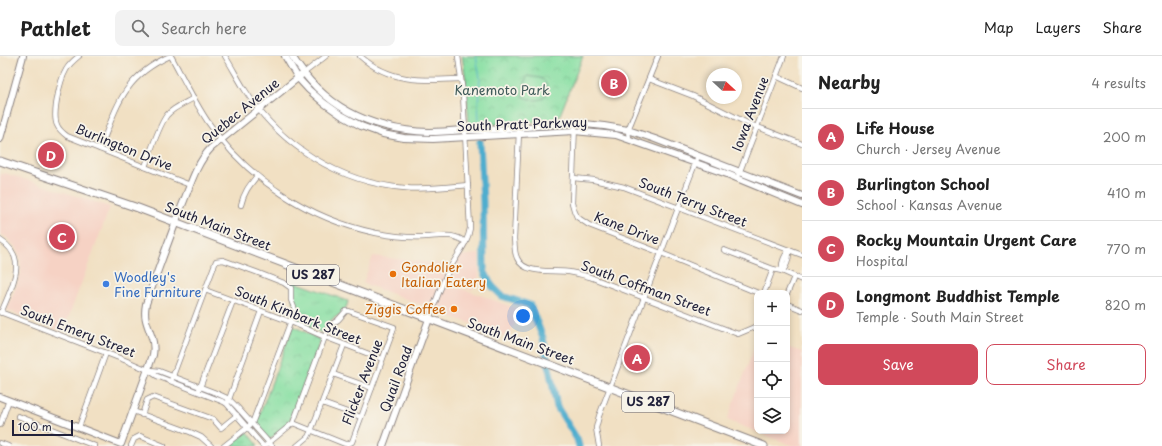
<!DOCTYPE html>
<meta charset="utf-8">
<style>
:root{--surface:#fff;--page:#f2f2f2;--text:#222;--muted:#767676;--line:#e0e0e0;--accent:#d1495b}
body{margin:0;font-family:"Playpen Sans",sans-serif;background:var(--page);color:var(--text)}
.controls{position:absolute;right:12px;bottom:12px;display:grid;overflow:hidden;border-radius:8px;box-shadow:0 2px 6px #0003}
.controls button{width:36px;height:36px;display:grid;place-items:center;padding:0;border:0;border-bottom:1px solid var(--line);background:var(--surface);color:var(--text);font:20px sans-serif}
.compass{position:absolute;left:706px;top:12px;width:36px;height:36px;border-radius:50%;background:var(--surface);box-shadow:0 2px 6px #0003;rotate:111deg}
.scale{position:absolute;left:12px;bottom:10px;width:61px;box-sizing:border-box;padding-left:4px;border:2px solid #22223b;border-top:0;font-size:11px;line-height:14px;white-space:nowrap;color:#22223b;-webkit-text-stroke:3px #f7f3e8;paint-order:stroke}
.you{position:absolute;left:523px;top:260px;width:14px;height:14px;margin:-10px;border:3px solid #fff;border-radius:50%;background:#1a73e8;box-shadow:0 0 0 6px #1a73e833}
.badge{display:grid;place-items:center;width:26px;height:26px;border-radius:50%;background:var(--accent);color:#fff;font-size:13px;font-weight:700}
.pin{position:absolute;translate:-50% -50%;border:2px solid #fff;box-shadow:0 1px 4px #0006}
.list{margin:0;padding:0;list-style:none}
h2{display:flex;justify-content:space-between;align-items:center;height:52px;margin:0;padding:0 16px;font-size:17px}
h2 small{font-size:13px;font-weight:400;color:var(--muted)}
.list li{display:grid;grid-template-columns:26px 1fr auto;gap:12px;align-items:center;box-sizing:border-box;height:56px;padding:0 16px;border-top:1px solid var(--line)}
.list b{display:block;font-size:15px;white-space:nowrap}
.list p{margin:0;font-size:13px;white-space:nowrap;color:var(--muted)}
.list em{font-size:13px;font-style:normal;color:var(--muted)}
.actions{display:flex;gap:8px;padding:12px 16px}
.actions a{flex:1;padding:9px 0;border:1px solid var(--accent);border-radius:8px;text-align:center;font-size:14px;color:var(--accent)}
.actions .main{background:var(--accent);color:#fff}
.icon{flex:none;width:22px;height:22px;fill:none;stroke:currentColor;stroke-width:2;stroke-linecap:round;stroke-linejoin:round}
.map{position:relative;flex:none;width:802px;height:390px;overflow:hidden}
header{display:flex;align-items:center;gap:24px;box-sizing:border-box;height:56px;padding:0 20px;background:var(--surface);border-bottom:1px solid var(--line)}
header strong{font-size:19px}
nav{display:flex;gap:22px;margin-inline-start:auto;font-size:14px}
.search{width:280px;height:36px;background:var(--page);display:flex;align-items:center;gap:10px;box-sizing:border-box;padding:0 14px;border-radius:8px;color:var(--muted);font-size:15px}
main{display:flex}
aside{flex:1;background:var(--surface)}
.map>svg:first-child{display:block}
.built{fill:#f6d2c4}
.grass{fill:url(#grass-tufts);stroke:#54806f}
.park{fill:url(#park-crowns);stroke:#54806f}
.pitch{fill:#87dfa3;stroke:#54806f}
.lines{fill:none;stroke-linecap:round;stroke-linejoin:round}
.stream{stroke:#4fadce;stroke-width:1}
.river{stroke:#4fadce;stroke-width:7}
.street-casing{stroke:#8a817f;stroke-width:6}
.secondary-casing{stroke:#8a817f;stroke-width:8}
.primary-casing{stroke:#8a817f;stroke-width:9}
.street{stroke:#fff;stroke-width:4.5}
.secondary{stroke:#fff;stroke-width:6}
.primary{stroke:#fff;stroke-width:7}
.food-dot{fill:#e8710a;stroke:#f7f3e8;stroke-width:1.5}
.shop-dot{fill:#3f7fe0;stroke:#f7f3e8;stroke-width:1.5}
.labels{text-anchor:middle;stroke-width:3.5;stroke-linejoin:round;paint-order:stroke}
.shield{fill:#f7f3e8;stroke:#62616f;stroke-width:1}
.shield-label{font-size:12px;font-weight:bold;fill:#22223b}
.park-label{font-size:13px;fill:#405b5a;stroke:#f7f3e8}
.street-label{font-size:13px;fill:#22223b;stroke:#f7f3e8}
.food-label{font-size:13px;fill:#c56008;stroke:#f7f3e8;text-anchor:start}
.shop-label{font-size:13px;fill:#366cbe;stroke:#f7f3e8;text-anchor:start}
</style>
<header>
<strong>Pathlet</strong>
<div class="search"><svg class="icon" aria-label="search" viewBox="0 0 24 24"><circle cx="10" cy="10" r="6"/><path d="M15 15l6 6"/></svg>Search here</div>
<nav><a>Map</a><a>Layers</a><a>Share</a></nav>
</header>
<main>
<div class="map">
<svg width="802" height="390" viewBox="0 0 802 390">
<defs>
<pattern id="grass-tufts" width="24" height="20" patternUnits="userSpaceOnUse"><rect width="24" height="20" fill="#87dfa3"/><path d="M3 7l-1-3M5 7V3M7 7l1-3M15 17l-1-3M17 17v-4M19 17l1-3" fill="none" stroke="#74bf8d"/></pattern>
<pattern id="park-crowns" width="20" height="18" patternUnits="userSpaceOnUse"><rect width="20" height="18" fill="#87dfa3"/><path d="M2 6a3 3 0 1 1 6 0M12 15a3 3 0 1 1 6 0" fill="none" stroke="#74bf8d"/></pattern>
</defs>
<rect width="100%" height="100%" fill="#f7f3e8"/>
<filter id="ink" filterUnits="userSpaceOnUse"><feTurbulence type="fractalNoise" baseFrequency=".025" numOctaves="2"/><feDisplacementMap in="SourceGraphic" scale="8" xChannelSelector="R" yChannelSelector="G"/><feConvolveMatrix kernelMatrix="1 2 1 2 8 2 1 2 1" color-interpolation-filters="sRGB"/></filter>
<filter id="wash" filterUnits="userSpaceOnUse"><feTurbulence type="fractalNoise" baseFrequency=".012" numOctaves="4" result="noise"/><feDisplacementMap in="SourceGraphic" scale="16" xChannelSelector="R" yChannelSelector="G"/><feGaussianBlur stdDeviation="0.9" result="paint"/><feColorMatrix in="noise" values="0 0 0 0 0 0 0 0 0 0 0 0 0 0 0 0 0 1.4 0 .05"/><feComposite in="paint" operator="in"/></filter>
<g filter="url(#wash)">
<rect width="100%" height="100%" fill="#f1e0c3"/>
<g class="built">
<path d="M5,117L110,151L63,276L7,254L21,217L20,201L16,192L6,181L0,178V119Z"/>
<path d="M479,198V220L472,234L450,226L459,200Z"/>
<path d="M373,200L445,209L449,229L472,236L520,254L509,282L363,227Z"/>
<path d="M757,285V375H787V291L802,296V390H793L727,364Z"/>
</g>
<g class="grass">
<path d="M292,225L348,245C346,257 337,259 329,266C326,269 325,274 324,278L295,264L298,254L293,245Z"/>
<path d="M247,375L257,388L258,390H229Z"/>
</g>
<g class="park">
<path d="M462,0H583L558,64L487,69C482,73 476,72 470,71L469,68L465,18Z"/>
<path d="M293,270L321,284L288,369L269,384L256,368Z"/>
</g>
<path class="pitch" d="M527,20C531,21 536,21 540,22C551,27 549,44 536,44C532,44 528,42 524,41L522,38Z"/>
<g class="lines">
<path class="stream" d="M476,0L480,22L478,46L479,67"/>
<path class="river" d="M480,86L483,146L484,215L492,230L502,240L530,249L543,282L557,351L577,383L579,390"/>
</g>
</g>
<g filter="url(#ink)">
<g class="lines">
<g class="street-casing">
<g id="street">
<path d="M79,0C74,4 69,8 66,14C60,24 52,58 57,69C59,74 63,77 67,80L190,129"/>
<path d="M171,0C183,22 194,45 208,66C247,123 309,163 376,177C392,180 409,182 425,181C434,181 446,178 455,181C459,182 462,184 466,186"/>
<path d="M225,0C232,11 238,23 245,34C279,89 340,127 405,132C426,134 447,131 468,129"/>
<path d="M360,0C390,27 423,25 461,23"/>
<path d="M304,17L326,0"/>
<path d="M776,20L802,32"/>
<path d="M649,23L693,40L747,67L802,88"/>
<path d="M575,67L572,147L574,154L577,161L589,169L661,197L758,237"/>
<path d="M519,76L514,183C515,189 514,196 517,202C524,219 553,214 569,216C576,217 583,219 590,221L738,278L757,270"/>
<path d="M629,83L628,74L658,0"/>
<path d="M100,93C117,50 123,21 170,0"/>
<path d="M145,111C150,97 159,69 167,59C174,51 185,47 194,42"/>
<path d="M573,122L594,124L624,131L802,199"/>
<path d="M737,123L784,0"/>
<path d="M241,149C244,136 249,130 257,120"/>
<path d="M0,184C30,202 11,232 1,257"/>
<path d="M724,194L773,213L782,215L802,224"/>
<path d="M789,194C789,202 788,210 782,215C781,207 784,200 789,194Z"/>
<path d="M205,234L291,266L325,281L382,303"/>
<path d="M764,237L773,213"/>
<path d="M787,238L794,221"/>
<path d="M787,248L802,254"/>
<path d="M0,256L127,305L148,314L157,320L224,346L227,348L263,390"/>
<path d="M429,263C435,248 440,231 448,216C455,201 468,188 470,172L463,38L458,0"/>
<path d="M150,314L159,315L216,337L229,343L237,351L272,390"/>
<path d="M333,318L372,332"/>
<path d="M171,325L216,205L223,204L256,216L284,227L291,232V244L295,254L253,365L248,371L224,390"/>
<path d="M199,334L233,245"/>
<path d="M228,346L261,255"/>
<path d="M322,347L361,361"/>
<path d="M133,355L190,376L201,381L211,390"/>
<path d="M142,359L147,344L153,341L213,363L221,372L237,359"/>
<path d="M18,360L95,390"/>
<path d="M0,369L9,344"/>
<path d="M79,371L106,297"/>
<path d="M0,387L8,390"/>
<path d="M131,390L134,383L140,380L164,390"/>
<path d="M265,390L293,367L329,270L338,264L346,255H349L394,271L393,275L352,386L348,388H345L293,367"/>
<path d="M297,390L308,381L311,375L344,289"/>
<path d="M599,390L596,372L599,360L698,100"/>
</g>
</g>
<g class="secondary-casing">
<g id="secondary">
<path d="M285,0L298,22L309,34L324,47L341,59L361,70L383,78L404,82L433,83L574,75L616,79L727,118L802,149"/>
<path d="M292,0C323,51 371,74 429,76C440,76 452,75 463,74C470,74 477,74 484,74C511,73 538,70 566,67H575L604,70L628,74L655,83L802,140"/>
<path d="M0,83L23,0"/>
<path d="M0,341L121,388L153,299C154,293 154,288 152,282C148,269 143,263 146,248C157,216 169,184 181,152C190,131 195,109 211,92L304,17"/>
<path d="M383,390L429,263"/>
</g>
</g>
<g class="primary-casing">
<g id="primary">
<path d="M0,76L2,73"/>
<path d="M0,105L138,152L764,390"/>
</g>
</g>
<use href="#street" class="street"/>
<use href="#secondary" class="secondary"/>
<use href="#primary" class="primary"/>
</g>
</g>
<g class="food-dot">
<circle cx="393" cy="218" r="4"/>
<circle cx="454" cy="253" r="4"/>
</g>
<circle class="shop-dot" cx="106" cy="228" r="4"/>
<g class="labels">
<g class="shield">
<rect x="287" y="209" width="52" height="20" rx="3"/>
<rect x="622" y="336" width="52" height="20" rx="3"/>
</g>
<g class="shield-label">
<text x="313" y="223">US 287</text>
<text x="648" y="350">US 287</text>
</g>
<g class="park-label">
<text x="502" y="39">Kanemoto Park</text>
</g>
<g class="street-label">
<text transform="translate(240 55) rotate(-39)" y="5">Quebec Avenue</text>
<text transform="translate(750 58) rotate(-69)" y="5">Iowa Avenue</text>
<text transform="translate(522 68) rotate(-2)" y="5">South Pratt Parkway</text>
<text transform="translate(124 91) rotate(22)" y="5">Burlington Drive</text>
<text transform="translate(693 146) rotate(21)" y="5">South Terry Street</text>
<text transform="translate(218 170) rotate(21)" y="5">South Main Street</text>
<text transform="translate(627 172) rotate(21)" y="5">Kane Drive</text>
<text transform="translate(646 232) rotate(20)" y="5">South Coffman Street</text>
<text transform="translate(298 259) rotate(22)" y="5">South Kimbark Street</text>
<text transform="translate(78 275) rotate(21)" y="5">South Emery Street</text>
<text transform="translate(521 285) rotate(20)" y="5">South Main Street</text>
<text transform="translate(396 323) rotate(-70)" y="5">Quail Road</text>
<text transform="translate(362 326) rotate(-69)" y="5">Flicker Avenue</text>
</g>
<g class="food-label">
<text x="401" y="216">Gondolier<tspan x="401" dy="15">Italian Eatery</tspan></text>
<text x="446" y="258" text-anchor="end">Ziggis Coffee</text>
</g>
<g class="shop-label">
<text x="114" y="226">Woodley's<tspan x="114" dy="15">Fine Furniture</tspan></text>
</g>
</g>
</svg>
<div class="controls">
<button>+</button>
<button>−</button>
<button><svg class="icon" aria-label="locate" viewBox="0 0 24 24"><circle cx="12" cy="12" r="6"/><path d="M12 2v4M12 18v4M2 12h4M18 12h4"/></svg></button>
<button><svg class="icon" aria-label="layers" viewBox="0 0 24 24"><path d="M12 4l9 5-9 5-9-5zM3 14l9 5 9-5"/></svg></button>
</div>
<svg class="compass" viewBox="-18 -18 36 36"><path d="M0-13l5 13h-10z" fill="#e53935"/><path d="M0 13l5-13h-10z" fill="#767676"/></svg>
<div class="scale">100 m</div>
<div class="you"></div>
<div class="pin badge" style="left:637px;top:302px">A</div>
<div class="pin badge" style="left:614px;top:27px">B</div>
<div class="pin badge" style="left:62px;top:181px">C</div>
<div class="pin badge" style="left:51px;top:99px">D</div>
</div>
<aside>
<h2>Nearby<small>4 results</small></h2>
<ul class="list">
<li><span class="badge">A</span><div><b>Life House</b><p>Church · Jersey Avenue</p></div><em>200 m</em></li>
<li><span class="badge">B</span><div><b>Burlington School</b><p>School · Kansas Avenue</p></div><em>410 m</em></li>
<li><span class="badge">C</span><div><b>Rocky Mountain Urgent Care</b><p>Hospital</p></div><em>770 m</em></li>
<li><span class="badge">D</span><div><b>Longmont Buddhist Temple</b><p>Temple · South Main Street</p></div><em>820 m</em></li>
</ul>
<div class="actions"><a class="main">Save</a><a>Share</a></div>
</aside>
</main>
